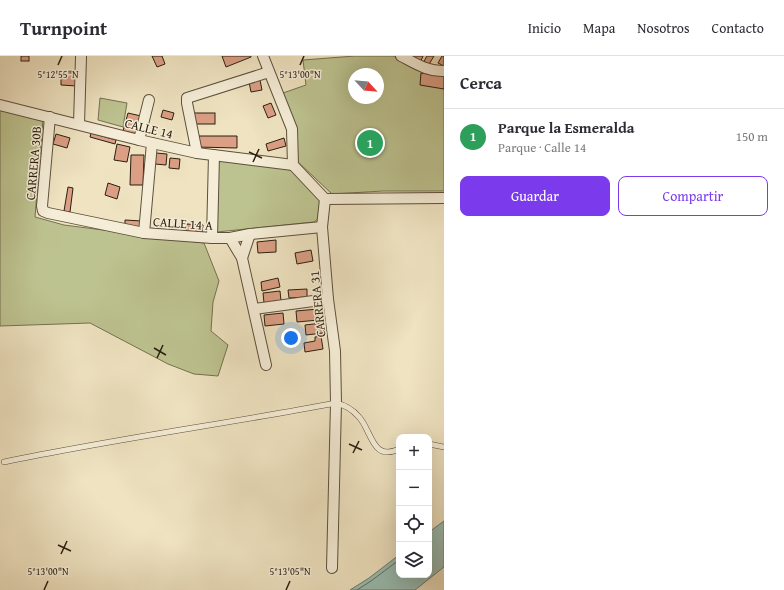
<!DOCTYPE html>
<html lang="es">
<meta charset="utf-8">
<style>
:root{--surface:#fff;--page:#f7f7f7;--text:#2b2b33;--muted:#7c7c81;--line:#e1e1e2;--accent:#7c3aed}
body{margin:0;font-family:"Gentium Book Plus",serif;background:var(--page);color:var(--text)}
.controls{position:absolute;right:12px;bottom:12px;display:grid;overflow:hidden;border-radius:8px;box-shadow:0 4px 16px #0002}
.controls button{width:36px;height:36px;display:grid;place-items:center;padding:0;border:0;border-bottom:1px solid var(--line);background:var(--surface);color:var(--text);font:20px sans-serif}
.compass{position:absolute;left:348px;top:12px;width:36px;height:36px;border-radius:50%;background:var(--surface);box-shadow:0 4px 16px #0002;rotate:116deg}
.you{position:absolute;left:291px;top:282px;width:14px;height:14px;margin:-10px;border:3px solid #fff;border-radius:50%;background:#1a73e8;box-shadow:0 0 0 6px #1a73e833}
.badge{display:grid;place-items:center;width:26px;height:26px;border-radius:50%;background:var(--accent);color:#fff;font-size:13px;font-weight:700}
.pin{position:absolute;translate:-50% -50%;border:2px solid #fff;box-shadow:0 1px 4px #0006}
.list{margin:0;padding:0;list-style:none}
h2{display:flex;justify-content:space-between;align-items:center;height:52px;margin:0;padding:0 16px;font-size:17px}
h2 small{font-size:13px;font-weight:400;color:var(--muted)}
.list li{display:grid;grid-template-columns:26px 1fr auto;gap:12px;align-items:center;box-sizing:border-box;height:56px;padding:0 16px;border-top:1px solid var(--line)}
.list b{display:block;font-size:15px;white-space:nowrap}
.list p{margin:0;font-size:13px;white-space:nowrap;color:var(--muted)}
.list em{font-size:13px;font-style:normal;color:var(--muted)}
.actions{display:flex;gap:8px;padding:12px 16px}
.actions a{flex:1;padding:9px 0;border:1px solid var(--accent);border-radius:8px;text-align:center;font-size:14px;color:var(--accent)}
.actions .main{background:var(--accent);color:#fff}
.icon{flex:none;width:22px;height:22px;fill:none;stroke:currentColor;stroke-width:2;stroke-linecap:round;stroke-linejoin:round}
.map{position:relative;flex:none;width:444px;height:534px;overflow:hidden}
header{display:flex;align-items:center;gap:24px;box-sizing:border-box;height:56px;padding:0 20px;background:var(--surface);border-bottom:1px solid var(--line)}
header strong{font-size:19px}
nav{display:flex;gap:22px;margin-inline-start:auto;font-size:14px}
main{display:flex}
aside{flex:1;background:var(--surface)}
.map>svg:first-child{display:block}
.green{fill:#bdc390;stroke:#747150;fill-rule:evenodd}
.water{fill:#9abeb4;stroke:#6e7e72}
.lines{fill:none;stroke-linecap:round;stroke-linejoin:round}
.shore{stroke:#626e62;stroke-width:1}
.building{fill:#db9f85;stroke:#2b1f10}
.service-casing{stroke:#5c503c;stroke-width:6}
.minor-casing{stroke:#5c503c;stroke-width:12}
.service{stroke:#f5edd7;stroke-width:5}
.minor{stroke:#f5edd7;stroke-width:10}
.ticks{fill:none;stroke:#2b1f10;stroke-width:1.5}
.labels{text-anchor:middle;stroke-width:3;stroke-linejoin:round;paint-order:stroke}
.street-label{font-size:13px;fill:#2b1f10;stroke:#f5edd7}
.ticks-label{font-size:10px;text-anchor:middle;fill:#2b1f10;stroke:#f5edd7;stroke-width:3;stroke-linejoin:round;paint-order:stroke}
</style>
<header>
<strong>Turnpoint</strong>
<nav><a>Inicio</a><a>Mapa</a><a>Nosotros</a><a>Contacto</a></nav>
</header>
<main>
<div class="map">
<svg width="444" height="534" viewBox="0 0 444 534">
<rect width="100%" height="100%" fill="#efe3c1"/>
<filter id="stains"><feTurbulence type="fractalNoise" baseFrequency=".005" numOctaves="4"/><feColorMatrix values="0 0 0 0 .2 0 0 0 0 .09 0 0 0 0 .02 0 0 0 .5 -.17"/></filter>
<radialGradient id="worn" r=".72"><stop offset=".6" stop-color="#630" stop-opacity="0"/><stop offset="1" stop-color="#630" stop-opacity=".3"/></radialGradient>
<g class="green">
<path d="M355,0H393L422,15H444V135H383L332,138L298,106L294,68L283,37L306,29L303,4ZM354,18H378V42H354Z"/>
<path d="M100,42L127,47L123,71L98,64Z"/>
<path d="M0,53L43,63L35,161L64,169L204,187L219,225L213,246L211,275L228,289L218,320L194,318L168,308L90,267L0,270Z"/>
<path d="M218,102L293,113L322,139L321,160L314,166L217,176Z"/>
</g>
<path class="water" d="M444,465V511L415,534H350L369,522L399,499V519H429V476Z"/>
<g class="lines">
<path class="shore" d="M357,534L371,525L399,504"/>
</g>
<g class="building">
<rect x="21" y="0" width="8" height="5"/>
<path d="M152,0H162L165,8L157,11Z"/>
<path d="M222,0H251V1L226,11Z"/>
<path d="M411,0H423L420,7Z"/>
<path d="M427,0H434L428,10L423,7Z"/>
<path d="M442,0H444V10L438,7Z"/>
<path d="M421,17L444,20V33L420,29Z"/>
<path d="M61,18L78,19L77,30L61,29Z"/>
<path d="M260,24L262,34L251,36L249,26Z"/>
<path d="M271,47L276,59L268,62L263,50Z"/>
<path d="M163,54L174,57L172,64L161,61Z"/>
<path d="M128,57L141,60L137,78L123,75Z"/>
<rect x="192" y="57" width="23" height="11"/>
<path d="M91,77L116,84L115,88L90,81Z"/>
<path d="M56,78L70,82L67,92L53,88Z"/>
<path d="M198,80H237V92L197,91Z"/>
<path d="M284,82L286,90L268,95L266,88Z"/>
<path d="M117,88L130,91L127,106L114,104Z"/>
<path d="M156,97L167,98L166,109L155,108Z"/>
<path d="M131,99H144L143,129H130Z"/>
<path d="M170,102L180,103L179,113L169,112Z"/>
<path d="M108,127L120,131L117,143L105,139Z"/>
<path d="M68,131L73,132L70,156L64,155Z"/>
<path d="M125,164L142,165V171L125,170Z"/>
<path d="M187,168L203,169L202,177L186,175Z"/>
<path d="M276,184V196L258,197L257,186Z"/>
<path d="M311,194L313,205L297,208L295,197Z"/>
<path d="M278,222L280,231L262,235L261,226Z"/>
<path d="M307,233V241L289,242L288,234Z"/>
<path d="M280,235L281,245L264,247L263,237Z"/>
<path d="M318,253L319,264L297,266L296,255Z"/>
<path d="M283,257L284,268L265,270L264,259Z"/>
<path d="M322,267L323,277L306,279L305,269Z"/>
<path d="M321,280L323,293L305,296L304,287L315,285V281Z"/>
</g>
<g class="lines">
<g class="service-casing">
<g id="service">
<path d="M429,388L444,391"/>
<path d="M4,406C114,383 225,368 336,347C345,349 353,354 359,361C372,375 372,406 399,393"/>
</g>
</g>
<g class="minor-casing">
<g id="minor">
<path d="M263,0L292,73L293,109L325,143L322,171L328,243L335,295L336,347L332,512"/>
<path d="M401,0C415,7 428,16 444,15"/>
<path d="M0,49L139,84L197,97L293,109"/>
<path d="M50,61L42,150L43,155L48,157L144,177L212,182H230L250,178L322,171"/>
<path d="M79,68L81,1"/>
<path d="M139,84L149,44"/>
<path d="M197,97L187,47V42L269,16"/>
<path d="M325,143L444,142"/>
<path d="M144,177L152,87"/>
<path d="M212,182L214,99"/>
<path d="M230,182L242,202L266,309"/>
<path d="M242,202L250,178"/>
<path d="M254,253L328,243"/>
</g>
</g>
<use href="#service" class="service"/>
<use href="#minor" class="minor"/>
</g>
<path class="ticks" d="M58,9L62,0M300,9L304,0M249,96L262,102M253,106L259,93M154,292L166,299M157,302L163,289M349,388L362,394M353,397L359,385M58,489L71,495M61,498L67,485M44,534L48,525M286,534L290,525"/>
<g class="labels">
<g class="street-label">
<text transform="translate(149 72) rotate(14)" y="5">CALLE 14</text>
<text transform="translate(33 107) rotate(-85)" y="5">CARRERA 30B</text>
<text transform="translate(183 167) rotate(4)" y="5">CALLE 14 A</text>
<text transform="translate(317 248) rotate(-96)" y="5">CARRERA 31</text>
</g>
</g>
<g class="ticks-label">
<text x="58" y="22">5°12'55"N</text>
<text x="300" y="22">5°13'00"N</text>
<text x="48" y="519">5°13'00"N</text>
<text x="290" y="519">5°13'05"N</text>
</g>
<rect width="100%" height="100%" filter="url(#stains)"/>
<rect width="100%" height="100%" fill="url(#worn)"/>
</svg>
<div class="controls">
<button>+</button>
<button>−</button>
<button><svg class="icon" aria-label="locate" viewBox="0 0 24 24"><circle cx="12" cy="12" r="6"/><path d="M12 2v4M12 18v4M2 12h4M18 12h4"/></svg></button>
<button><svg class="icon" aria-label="layers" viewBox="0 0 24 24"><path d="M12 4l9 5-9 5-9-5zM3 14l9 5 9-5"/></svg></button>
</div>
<svg class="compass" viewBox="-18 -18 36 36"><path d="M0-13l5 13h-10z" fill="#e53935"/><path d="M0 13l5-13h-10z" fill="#7c7c81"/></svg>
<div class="you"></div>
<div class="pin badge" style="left:370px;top:87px;background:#2e9e5b">1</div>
</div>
<aside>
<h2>Cerca<small></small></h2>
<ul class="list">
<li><span class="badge" style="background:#2e9e5b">1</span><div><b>Parque la Esmeralda</b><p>Parque · Calle 14</p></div><em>150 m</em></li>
</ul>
<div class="actions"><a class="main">Guardar</a><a>Compartir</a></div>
</aside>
</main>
